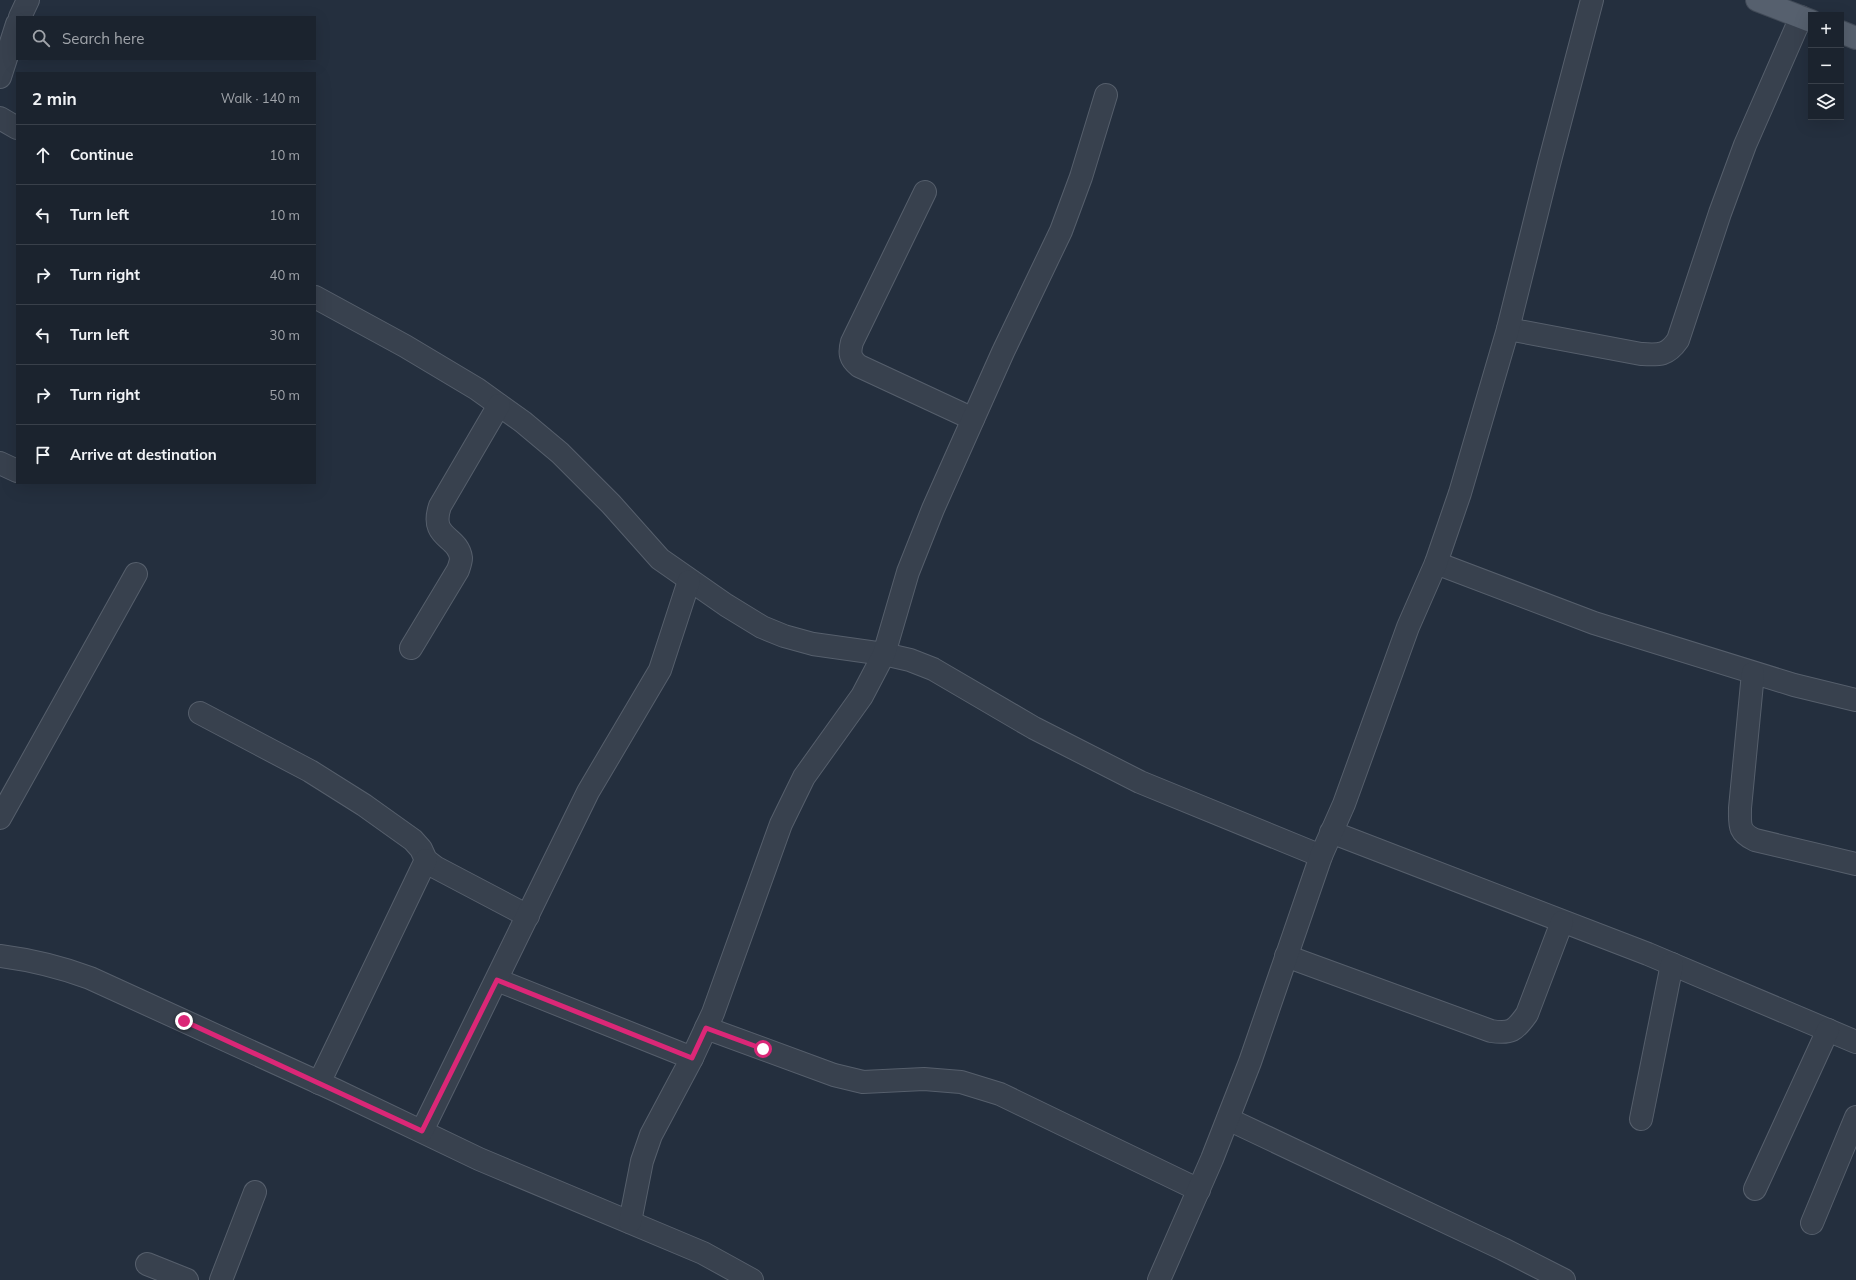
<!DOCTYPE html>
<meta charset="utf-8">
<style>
:root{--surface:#1b232e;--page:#242b36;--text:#f1f3f6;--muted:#a0a4aa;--line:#39404a}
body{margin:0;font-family:Mulish,sans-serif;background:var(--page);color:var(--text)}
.controls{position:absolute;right:12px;top:12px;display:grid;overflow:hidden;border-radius:0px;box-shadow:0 4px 16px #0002}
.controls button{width:36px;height:36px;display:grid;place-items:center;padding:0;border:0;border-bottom:1px solid var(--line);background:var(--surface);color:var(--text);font:20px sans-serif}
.stop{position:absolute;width:12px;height:12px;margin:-9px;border:3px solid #db2777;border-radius:50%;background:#fff}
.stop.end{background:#db2777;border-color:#fff;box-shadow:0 1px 4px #0008}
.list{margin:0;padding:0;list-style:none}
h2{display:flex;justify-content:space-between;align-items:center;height:52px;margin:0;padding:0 16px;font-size:17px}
h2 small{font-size:13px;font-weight:400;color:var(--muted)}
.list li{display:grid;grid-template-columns:26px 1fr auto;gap:12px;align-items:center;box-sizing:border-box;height:60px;padding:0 16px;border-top:1px solid var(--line)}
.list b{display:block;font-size:15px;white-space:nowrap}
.list em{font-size:13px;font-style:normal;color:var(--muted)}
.icon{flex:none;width:22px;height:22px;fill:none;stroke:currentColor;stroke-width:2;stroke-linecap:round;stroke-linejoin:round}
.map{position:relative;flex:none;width:1856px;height:1280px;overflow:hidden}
.search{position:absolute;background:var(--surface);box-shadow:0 4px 16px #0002;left:16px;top:16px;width:300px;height:44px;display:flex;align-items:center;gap:10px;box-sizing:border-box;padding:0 14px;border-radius:0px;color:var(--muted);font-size:15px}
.panel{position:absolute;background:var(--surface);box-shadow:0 4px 16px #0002;left:16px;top:72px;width:300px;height:412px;border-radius:0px}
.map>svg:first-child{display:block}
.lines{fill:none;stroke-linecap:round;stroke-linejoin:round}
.minor-casing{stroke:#565f6c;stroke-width:24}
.primary-casing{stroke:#414a57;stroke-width:24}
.minor{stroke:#38414e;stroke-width:22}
.primary{stroke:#56606e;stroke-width:22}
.route{stroke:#db2777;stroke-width:5}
</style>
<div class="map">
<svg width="1856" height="1280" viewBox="0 0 1856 1280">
<rect width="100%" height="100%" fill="#242f3e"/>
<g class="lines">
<g class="minor-casing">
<g id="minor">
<path d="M20,17L28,0"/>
<path d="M0,77L17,24"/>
<path d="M0,118L17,128"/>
<path d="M925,192L852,342C849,353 850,359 859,366L973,419"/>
<path d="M315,297L405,346L477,389L523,422L560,453L611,504L660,559L726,605L762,627L784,636L813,644L884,654L910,660L933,669L1034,728L1140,782L1321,856"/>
<path d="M1508,329L1641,354C1659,355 1667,356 1678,340L1720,213L1745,145L1801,17"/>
<path d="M0,463L17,471"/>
<path d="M1436,563L1594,623L1794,685L1856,700"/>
<path d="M411,648L458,570C459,567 461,562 461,558C458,535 429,539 440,506L499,405"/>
<path d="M1753,673L1740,808C1740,825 1738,832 1755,840L1856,864"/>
<path d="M200,713L310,771L364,805L413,840L421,849L426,860L435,867L528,916"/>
<path d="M0,818L136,574"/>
<path d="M1331,832L1648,954L1856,1042"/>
<path d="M0,956C31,960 60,967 90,978L335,1090L479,1159L703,1253L752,1280"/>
<path d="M1286,956L1491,1031C1511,1034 1515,1031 1527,1014L1562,922"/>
<path d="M497,980L692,1058"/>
<path d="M706,1028L834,1075L863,1082L924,1079L961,1082L1000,1094L1199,1190"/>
<path d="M319,1083L426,860"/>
<path d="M1228,1119L1503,1249L1564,1280"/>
<path d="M1641,1119L1672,964"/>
<path d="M422,1131L588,792L660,670L689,581"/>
<path d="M1755,1189L1828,1030"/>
<path d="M630,1222L642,1161L651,1135L692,1058L713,1013L781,824L804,777L862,696L884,654L908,572L933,509L1003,352L1061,231L1081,177L1106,95"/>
<path d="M1812,1223L1856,1117"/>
<path d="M147,1264L187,1280"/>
<path d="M221,1280L255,1192"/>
<path d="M1159,1280L1212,1159L1250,1062L1321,856L1344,804L1408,627L1436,563L1460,493L1508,329L1549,164L1592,0"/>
</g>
</g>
<g class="primary-casing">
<g id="primary">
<path d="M1757,0L1811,21"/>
<path d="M1841,32L1856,38"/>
</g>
</g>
<use href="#minor" class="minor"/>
<use href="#primary" class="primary"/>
</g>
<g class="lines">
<path class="route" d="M184,1021L422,1131L497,980L692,1058L706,1028L763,1049"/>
</g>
</svg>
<div class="controls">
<button>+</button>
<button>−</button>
<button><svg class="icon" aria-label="layers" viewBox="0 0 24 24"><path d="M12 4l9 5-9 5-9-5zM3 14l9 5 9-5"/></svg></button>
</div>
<div class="stop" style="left:763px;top:1049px"></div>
<div class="stop end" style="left:184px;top:1021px"></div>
<div class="search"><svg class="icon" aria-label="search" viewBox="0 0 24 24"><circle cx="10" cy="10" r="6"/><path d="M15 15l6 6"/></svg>Search here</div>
<section class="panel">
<h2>2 min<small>Walk · 140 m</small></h2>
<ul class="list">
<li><svg class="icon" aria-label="ahead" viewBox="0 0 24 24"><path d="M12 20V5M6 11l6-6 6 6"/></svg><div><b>Continue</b></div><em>10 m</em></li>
<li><svg class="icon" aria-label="left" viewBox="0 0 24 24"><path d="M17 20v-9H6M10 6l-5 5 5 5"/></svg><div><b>Turn left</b></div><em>10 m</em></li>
<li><svg class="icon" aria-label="right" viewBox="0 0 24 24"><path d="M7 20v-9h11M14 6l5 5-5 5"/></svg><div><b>Turn right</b></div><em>40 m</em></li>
<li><svg class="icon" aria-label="left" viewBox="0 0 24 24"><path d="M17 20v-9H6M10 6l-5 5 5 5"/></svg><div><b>Turn left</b></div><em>30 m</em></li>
<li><svg class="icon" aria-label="right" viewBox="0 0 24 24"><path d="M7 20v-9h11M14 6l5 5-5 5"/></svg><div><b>Turn right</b></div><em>50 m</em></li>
<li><svg class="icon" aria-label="arrive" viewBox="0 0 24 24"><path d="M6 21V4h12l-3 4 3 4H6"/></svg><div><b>Arrive at destination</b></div></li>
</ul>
</section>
</div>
